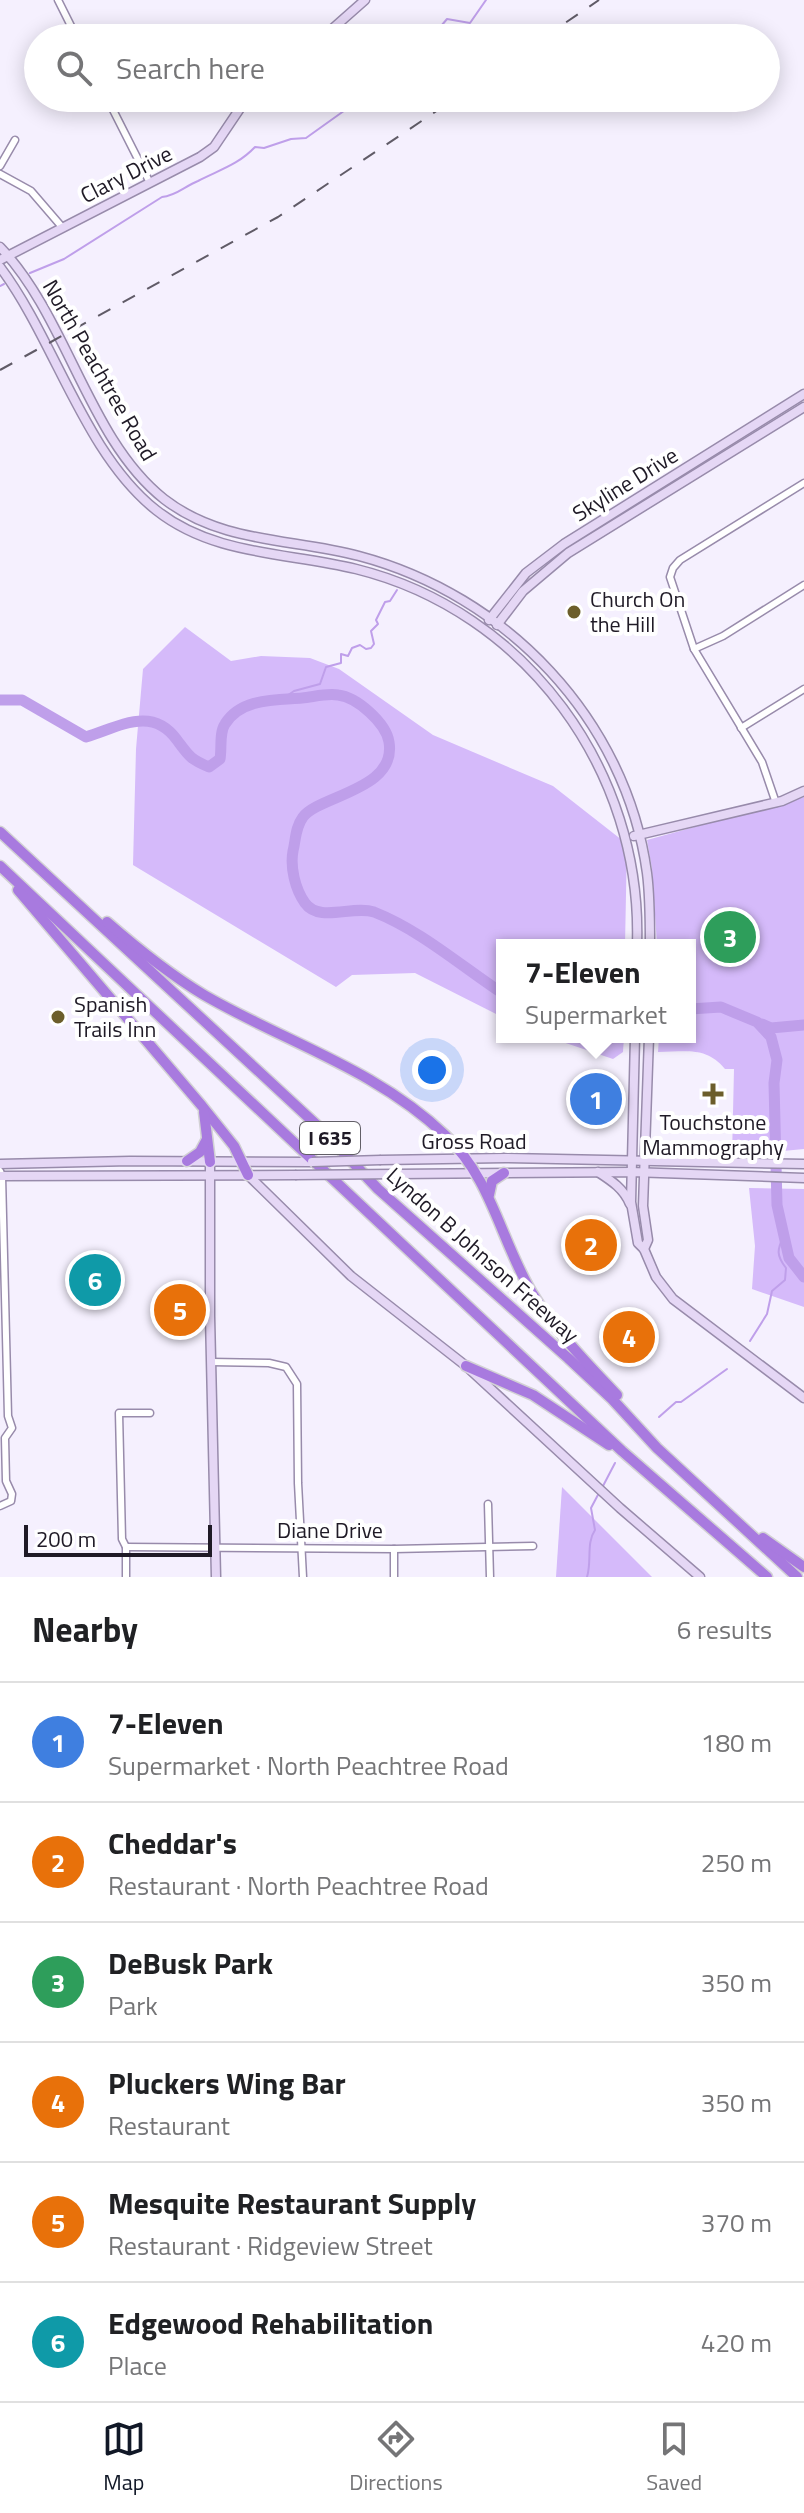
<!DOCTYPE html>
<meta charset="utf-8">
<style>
:root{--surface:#fff;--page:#f2f2f2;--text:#202124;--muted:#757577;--line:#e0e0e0;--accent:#111827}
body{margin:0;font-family:"Titillium Web",sans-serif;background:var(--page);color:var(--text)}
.scale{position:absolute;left:24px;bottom:20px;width:188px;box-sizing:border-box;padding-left:8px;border:4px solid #1f1a26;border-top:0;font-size:22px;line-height:28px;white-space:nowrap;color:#1f1a26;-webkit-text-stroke:6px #fff;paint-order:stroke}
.you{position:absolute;left:432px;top:1070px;width:28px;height:28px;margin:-20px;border:6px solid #fff;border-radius:50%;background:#1a73e8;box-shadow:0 0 0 12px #1a73e833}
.badge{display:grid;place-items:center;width:52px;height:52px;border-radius:50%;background:var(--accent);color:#fff;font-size:26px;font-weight:700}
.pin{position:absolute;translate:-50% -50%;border:4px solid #fff;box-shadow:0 2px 8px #0006}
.popup{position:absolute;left:496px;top:939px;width:200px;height:104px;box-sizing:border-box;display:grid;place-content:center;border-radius:0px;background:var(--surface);filter:drop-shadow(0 2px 6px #0005);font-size:26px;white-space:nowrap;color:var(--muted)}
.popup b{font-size:30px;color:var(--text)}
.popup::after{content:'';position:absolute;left:50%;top:100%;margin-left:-16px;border:16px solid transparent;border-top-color:var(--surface)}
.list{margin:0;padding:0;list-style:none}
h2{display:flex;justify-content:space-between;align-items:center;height:104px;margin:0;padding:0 32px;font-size:34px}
h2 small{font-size:26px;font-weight:400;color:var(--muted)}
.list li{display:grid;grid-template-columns:52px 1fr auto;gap:24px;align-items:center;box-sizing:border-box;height:120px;padding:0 32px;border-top:2px solid var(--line)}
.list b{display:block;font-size:30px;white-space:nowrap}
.list p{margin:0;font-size:26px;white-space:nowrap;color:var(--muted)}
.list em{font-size:26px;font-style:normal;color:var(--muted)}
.icon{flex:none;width:44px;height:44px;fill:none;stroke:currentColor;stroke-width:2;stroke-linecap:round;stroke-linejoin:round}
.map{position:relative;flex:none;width:804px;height:1577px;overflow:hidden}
.search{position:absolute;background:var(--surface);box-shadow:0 4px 20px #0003;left:24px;right:24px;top:24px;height:88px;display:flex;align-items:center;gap:20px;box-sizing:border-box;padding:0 28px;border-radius:44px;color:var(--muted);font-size:30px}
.sheet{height:824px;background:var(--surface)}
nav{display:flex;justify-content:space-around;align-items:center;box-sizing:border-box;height:112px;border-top:2px solid var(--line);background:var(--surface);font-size:22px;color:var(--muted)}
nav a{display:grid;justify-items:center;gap:4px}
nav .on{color:var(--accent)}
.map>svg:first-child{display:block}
.green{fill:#d5bafa}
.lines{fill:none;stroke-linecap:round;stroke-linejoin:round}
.stream{stroke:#bf9fea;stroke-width:2}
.river{stroke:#bf9fea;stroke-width:11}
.street-casing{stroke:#988bab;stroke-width:9}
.secondary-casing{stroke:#988bab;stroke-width:11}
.highway-casing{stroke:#d2d1d4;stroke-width:13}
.street{stroke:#fff;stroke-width:6}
.secondary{stroke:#e5d7f5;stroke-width:8}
.highway{stroke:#a87adf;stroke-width:10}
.rail{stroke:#605b67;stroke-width:2;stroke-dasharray:14 14;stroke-linecap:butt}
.secondary-bridge-casing{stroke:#988bab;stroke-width:11;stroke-linecap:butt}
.secondary-bridge{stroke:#e5d7f5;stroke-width:8}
.poi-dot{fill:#6c5e2b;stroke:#fff;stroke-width:3}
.labels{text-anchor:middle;stroke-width:8;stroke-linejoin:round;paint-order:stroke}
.shield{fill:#fff;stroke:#625f67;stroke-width:2}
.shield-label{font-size:20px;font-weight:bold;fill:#1f1a26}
.street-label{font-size:22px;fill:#1f1a26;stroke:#fff}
.poi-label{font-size:22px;fill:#1f1a26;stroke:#fff;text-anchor:start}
</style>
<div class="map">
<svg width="804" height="1577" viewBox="0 0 804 1577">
<rect width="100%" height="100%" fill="#f5f0fe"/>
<g class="green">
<path d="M185,627L231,661L261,656L310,658L339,669L433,735L553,786L627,844L625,945H502V1017L415,973L352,975L336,987L133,865L136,749L143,669Z"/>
<path d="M804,797V1149L732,1156L734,1069H725C706,1046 686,1052 658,1052L659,1037H690V945H657L652,869L647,840Z"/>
<path d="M548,1037H624L623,1052L613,1059Z"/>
<path d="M749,1188L804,1189V1307L752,1289L755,1246Z"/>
<path d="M562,1487L652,1577H556Z"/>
</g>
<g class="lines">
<g class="stream">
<path d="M431,38L447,19L470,23L486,0"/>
<path d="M30,273L64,259L162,197C176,196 185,186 198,181C219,170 238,165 255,147L264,148L291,139L306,138L362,98"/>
<path d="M0,286L4,284"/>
<path d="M284,698L294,691L320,684L326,667L341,663V654L348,656L352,648L360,645L366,649L371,648L374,644L371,631L378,624L376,620L385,602L390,601L397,590"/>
<path d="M750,1341L767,1314L772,1291L785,1280L786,1268C776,1255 777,1250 784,1235"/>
<path d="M659,1417L676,1402H681L727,1369"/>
<path d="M603,1486L615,1463"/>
<path d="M587,1577C592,1561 586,1543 595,1530L591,1508L600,1491"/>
</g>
<g class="river">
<path d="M0,700H22L86,737C119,727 152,705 177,740C189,756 190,759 209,767L220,759C222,748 219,733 225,724C241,698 276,700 302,698C313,697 327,693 338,695C357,697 386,723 389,742C397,790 320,795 303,817C295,828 296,839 293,851C290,867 295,889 305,903C319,923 353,905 374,912C420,930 461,966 502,993"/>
<path d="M690,1009L721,1007L757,1022L771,1037L777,1060L774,1083L777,1205L789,1258L804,1277"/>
<path d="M762,1024L771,1028L804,1025"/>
</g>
<g class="street-casing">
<g id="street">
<path d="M58,0L77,38"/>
<path d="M107,98L150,183"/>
<path d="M226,98L240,107"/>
<path d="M0,166L15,140"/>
<path d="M0,174L31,191L62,227"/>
<path d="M694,649L723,636L804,585"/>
<path d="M741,728L804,689"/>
<path d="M776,803L762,762L694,649L670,577L673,568L680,560L804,483"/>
<path d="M0,1171L2,1176L8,1416L12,1428L5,1438L6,1481L12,1494L11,1501L0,1506"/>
<path d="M211,1362L269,1363L286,1367L297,1384L298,1483L303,1577"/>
<path d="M488,1504L490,1577"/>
<path d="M126,1547L394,1549L533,1546"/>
<path d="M394,1549V1577"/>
<path d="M126,1577V1547L122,1539L119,1413H150"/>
</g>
</g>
<g class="secondary-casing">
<g id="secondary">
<path d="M322,38L365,0"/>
<path d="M0,247C68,318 88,439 164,499C222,544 292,538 359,556C506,595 626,719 647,873C650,896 650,921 650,945"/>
<path d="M0,260L200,157L214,147L247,98"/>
<path d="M0,267C55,340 84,453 156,510C214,556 287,552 356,569C526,611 643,771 637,945"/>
<path d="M489,620L526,573L564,544L804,394"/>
<path d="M497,625L523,591L568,553L804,407"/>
<path d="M634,836L782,801L804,791"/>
<path d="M635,1037L631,1202L638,1243L644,1249L656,1277L673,1299L804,1398"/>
<path d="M381,1160L505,1158L804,1164"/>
<path d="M210,1162V1316L216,1577"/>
<path d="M0,1164L130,1161L312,1162"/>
<path d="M598,1172C612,1181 624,1189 630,1204"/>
<path d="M396,1174L631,1172L804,1178"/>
<path d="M248,1175L351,1276L466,1366L620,1508L700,1577"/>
<path d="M0,1176L295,1175"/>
<path d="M644,1249L648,1240L643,1206L649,1037"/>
</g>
</g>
<g class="highway-casing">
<g id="highway">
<path d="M0,832L321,1129L378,1189L568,1358L612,1399L657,1448L797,1577"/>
<path d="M0,866L622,1451L767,1577"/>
<path d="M18,890L202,1106L234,1146L248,1175"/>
<path d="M107,922C138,949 169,974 204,995C285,1042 376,1069 445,1135C492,1179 500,1239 532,1293C555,1331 587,1363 617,1395"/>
<path d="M204,1112L210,1162"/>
<path d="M187,1161L200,1152L207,1139"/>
<path d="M489,1195L492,1181L504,1173"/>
<path d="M466,1366L533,1395L609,1445"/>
<path d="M763,1538L804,1567"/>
</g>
</g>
<use href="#street" class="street"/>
<use href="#secondary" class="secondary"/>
<use href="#highway" class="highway"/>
<g class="rail">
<path d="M543,38L599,0"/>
<path d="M0,370L278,217L456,98"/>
</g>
<g class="secondary-bridge-casing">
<g id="secondary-bridge">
<path d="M312,1162L381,1160"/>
<path d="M295,1175L396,1174"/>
</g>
</g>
<use href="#secondary-bridge" class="secondary-bridge"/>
</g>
<g class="poi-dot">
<circle cx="574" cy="612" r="8"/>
<circle cx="58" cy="1017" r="8"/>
<path d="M709 1082h8v8h8v8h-8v8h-8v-8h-8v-8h8z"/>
</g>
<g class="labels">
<rect class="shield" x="300" y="1122" width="60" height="32" rx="6"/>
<g class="shield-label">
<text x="330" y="1145">I 635</text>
</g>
<g class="street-label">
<text transform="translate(126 174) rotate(-27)" y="8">Clary Drive</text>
<text transform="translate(100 370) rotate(60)" y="8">North Peachtree Road</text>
<text transform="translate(625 484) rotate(-32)" y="8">Skyline Drive</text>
<text x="474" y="1149">Gross Road</text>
<text transform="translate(483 1255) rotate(42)" y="8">Lyndon B Johnson Freeway</text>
<text x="330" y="1538">Diane Drive</text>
</g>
<g class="poi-label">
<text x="590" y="607">Church On<tspan x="590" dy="25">the Hill</tspan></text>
<text x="74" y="1012">Spanish<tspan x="74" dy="25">Trails Inn</tspan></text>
<text x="713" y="1130" text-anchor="middle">Touchstone<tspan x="713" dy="25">Mammography</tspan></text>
</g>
</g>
</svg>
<div class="scale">200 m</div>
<div class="you"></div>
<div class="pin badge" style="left:596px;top:1099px;background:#3f7fe0">1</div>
<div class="popup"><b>7-Eleven</b>Supermarket</div>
<div class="pin badge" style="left:591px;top:1245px;background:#e8710a">2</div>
<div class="pin badge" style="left:730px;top:937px;background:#2e9e5b">3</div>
<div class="pin badge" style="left:629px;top:1337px;background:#e8710a">4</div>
<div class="pin badge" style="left:180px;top:1310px;background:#e8710a">5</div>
<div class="pin badge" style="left:95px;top:1280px;background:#0f9aa8">6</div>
<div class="search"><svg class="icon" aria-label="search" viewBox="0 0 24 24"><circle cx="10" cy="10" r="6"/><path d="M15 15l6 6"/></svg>Search here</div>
</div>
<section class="sheet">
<h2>Nearby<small>6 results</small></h2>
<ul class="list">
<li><span class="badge" style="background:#3f7fe0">1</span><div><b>7-Eleven</b><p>Supermarket · North Peachtree Road</p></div><em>180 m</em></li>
<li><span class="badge" style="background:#e8710a">2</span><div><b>Cheddar's</b><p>Restaurant · North Peachtree Road</p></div><em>250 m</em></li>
<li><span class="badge" style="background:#2e9e5b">3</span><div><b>DeBusk Park</b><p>Park</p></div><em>350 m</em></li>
<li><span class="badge" style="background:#e8710a">4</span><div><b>Pluckers Wing Bar</b><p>Restaurant</p></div><em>350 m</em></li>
<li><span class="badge" style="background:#e8710a">5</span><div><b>Mesquite Restaurant Supply</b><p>Restaurant · Ridgeview Street</p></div><em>370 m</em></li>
<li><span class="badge" style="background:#0f9aa8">6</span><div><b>Edgewood Rehabilitation</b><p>Place</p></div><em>420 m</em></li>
</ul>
</section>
<nav>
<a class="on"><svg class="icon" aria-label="map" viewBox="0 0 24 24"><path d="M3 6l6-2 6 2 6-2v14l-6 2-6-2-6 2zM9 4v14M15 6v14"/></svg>Map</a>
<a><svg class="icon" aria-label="directions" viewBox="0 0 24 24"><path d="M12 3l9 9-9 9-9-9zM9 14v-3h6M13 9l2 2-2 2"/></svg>Directions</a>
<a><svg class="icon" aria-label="saved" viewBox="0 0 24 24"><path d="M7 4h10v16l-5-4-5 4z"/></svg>Saved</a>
</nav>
